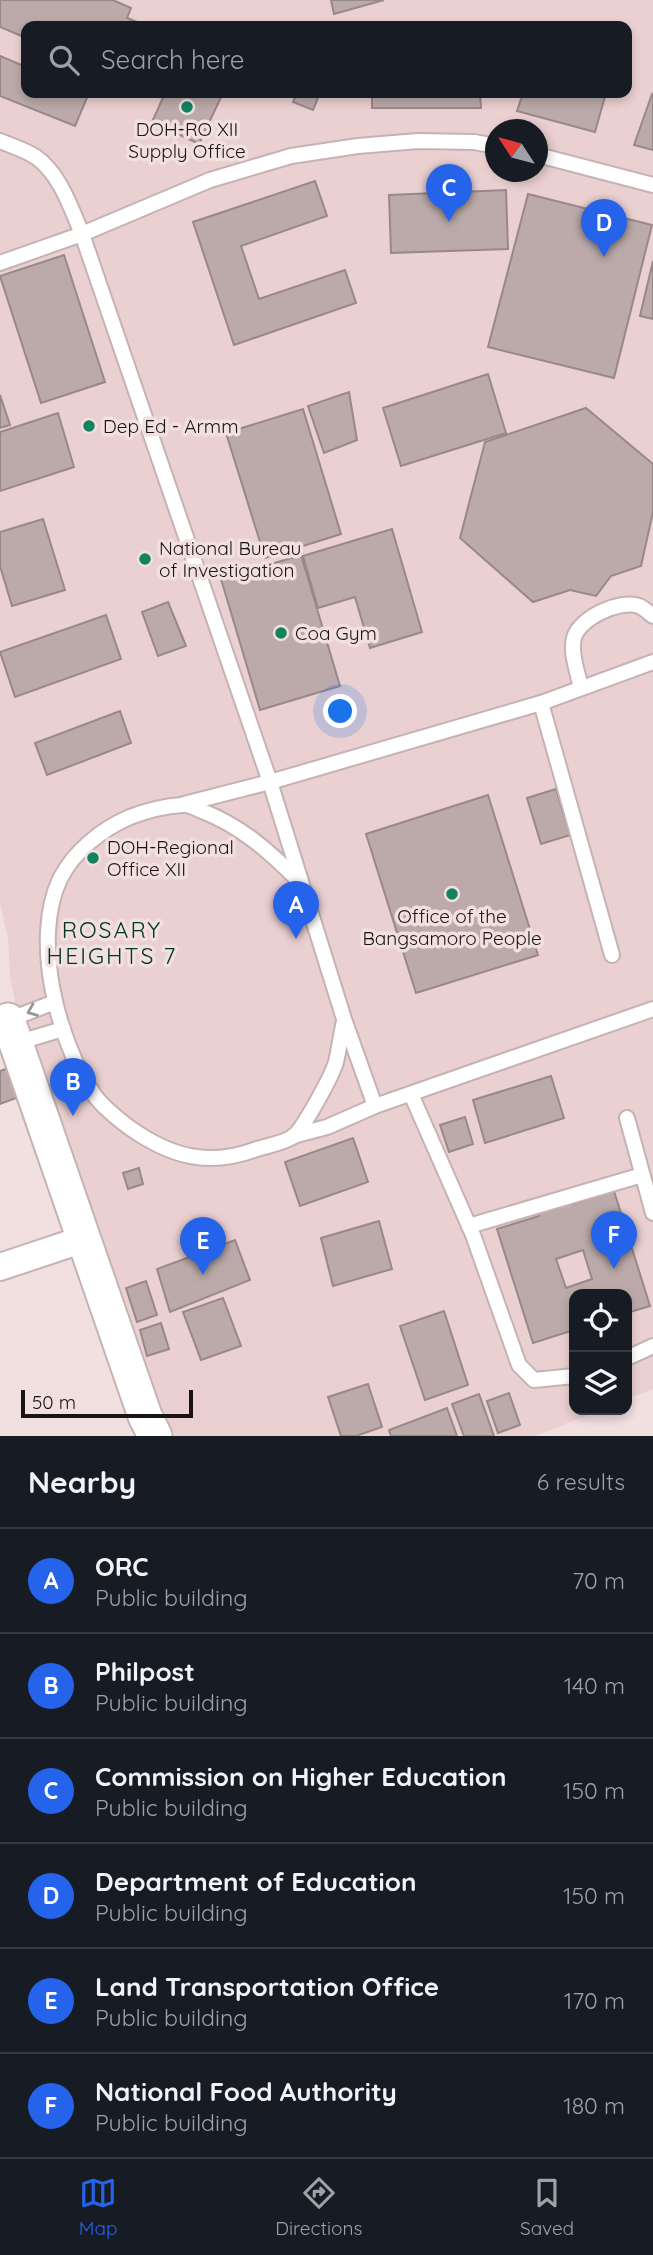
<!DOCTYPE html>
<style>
:root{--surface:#171b24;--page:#242831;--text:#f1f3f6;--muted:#9ea1a6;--line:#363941;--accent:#2563eb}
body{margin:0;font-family:Quicksand,sans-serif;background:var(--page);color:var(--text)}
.controls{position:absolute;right:21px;bottom:21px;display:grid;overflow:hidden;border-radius:14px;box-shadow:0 4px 10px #0003}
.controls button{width:63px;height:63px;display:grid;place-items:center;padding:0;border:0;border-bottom:2px solid var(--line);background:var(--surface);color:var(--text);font:35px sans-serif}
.compass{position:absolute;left:485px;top:119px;width:63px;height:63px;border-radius:50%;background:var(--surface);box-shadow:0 4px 10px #0003;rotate:306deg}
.scale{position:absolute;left:21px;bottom:18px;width:172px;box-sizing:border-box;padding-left:7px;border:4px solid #1a1414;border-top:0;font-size:19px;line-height:24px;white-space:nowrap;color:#1a1414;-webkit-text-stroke:5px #f2dfe0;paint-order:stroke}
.you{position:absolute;left:341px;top:712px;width:24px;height:24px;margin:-18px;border:5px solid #fff;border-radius:50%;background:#1a73e8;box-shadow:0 0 0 10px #1a73e833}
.badge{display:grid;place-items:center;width:46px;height:46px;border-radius:50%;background:var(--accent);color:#fff;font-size:23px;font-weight:700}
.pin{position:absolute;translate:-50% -58px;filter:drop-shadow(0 2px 4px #0008)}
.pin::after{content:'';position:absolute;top:37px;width:24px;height:21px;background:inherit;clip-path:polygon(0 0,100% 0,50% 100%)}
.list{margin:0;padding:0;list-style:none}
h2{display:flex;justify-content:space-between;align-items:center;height:91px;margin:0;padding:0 28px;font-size:30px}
h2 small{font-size:23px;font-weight:400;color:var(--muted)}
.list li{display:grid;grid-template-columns:46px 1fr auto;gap:21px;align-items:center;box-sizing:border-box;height:105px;padding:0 28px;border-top:2px solid var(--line)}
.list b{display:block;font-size:26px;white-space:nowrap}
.list p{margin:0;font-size:23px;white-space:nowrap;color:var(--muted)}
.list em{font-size:23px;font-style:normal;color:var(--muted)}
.icon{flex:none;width:38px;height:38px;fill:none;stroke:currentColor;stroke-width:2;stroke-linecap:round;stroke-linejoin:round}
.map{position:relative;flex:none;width:653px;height:1436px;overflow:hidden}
.search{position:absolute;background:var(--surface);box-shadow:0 4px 10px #0003;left:21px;right:21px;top:21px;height:77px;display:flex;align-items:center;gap:18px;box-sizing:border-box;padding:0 24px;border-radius:14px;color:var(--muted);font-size:26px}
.sheet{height:721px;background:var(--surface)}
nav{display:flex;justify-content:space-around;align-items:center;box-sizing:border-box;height:98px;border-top:2px solid var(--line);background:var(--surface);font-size:19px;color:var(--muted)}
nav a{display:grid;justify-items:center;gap:4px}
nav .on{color:var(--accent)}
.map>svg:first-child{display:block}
.built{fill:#ebd0d1;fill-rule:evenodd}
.building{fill:#bcaaaa;stroke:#998889;stroke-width:2;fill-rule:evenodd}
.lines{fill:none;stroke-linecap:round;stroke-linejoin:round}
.service-casing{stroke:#c5b3b3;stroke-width:18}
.minor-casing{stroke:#c5b3b3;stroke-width:30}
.tertiary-casing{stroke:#c5b3b3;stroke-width:37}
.service{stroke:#fff;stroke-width:14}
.minor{stroke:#fff;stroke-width:26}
.tertiary{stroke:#fff;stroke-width:33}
.oneway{stroke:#989595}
.poi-dot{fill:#13825f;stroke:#f2dfe0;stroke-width:2.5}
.labels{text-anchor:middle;stroke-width:7;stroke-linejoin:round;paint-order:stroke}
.poi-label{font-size:19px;fill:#1a1414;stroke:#f2dfe0;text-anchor:start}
.quarter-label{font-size:23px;letter-spacing:2px;fill:#013524;stroke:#f2dfe0}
</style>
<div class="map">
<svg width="653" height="1436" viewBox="0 0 653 1436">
<rect width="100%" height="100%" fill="#f2dfe0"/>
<path class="built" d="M0,0H653V1389L627,1399V1294H574V1410H601L536,1436H169L16,1006L10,977L8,939L0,902ZM26,26H627V93H26ZM496,130H538V172H496Z"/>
<g class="building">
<path d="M0,0H113L131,8L127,18L147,26H26V38L0,27Z"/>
<path d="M331,0H384L334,14Z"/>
<path d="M0,56L26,67V93H89L75,126L0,96Z"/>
<path d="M165,93H223L199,144L152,122Z"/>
<path d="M297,93H320L313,110L293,102Z"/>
<path d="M372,93H480L481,108H372Z"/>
<path d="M523,93H606L595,132L517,111Z"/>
<path d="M652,94L653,95V150L634,145Z"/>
<path d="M315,181L327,216L241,246L259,299L345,270L356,303L234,345L193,222Z"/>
<path d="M506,190L508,249L391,253L389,195Z"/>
<path d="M528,194L652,225L614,378L488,347Z"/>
<path d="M64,255L105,382L41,403L0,276Z"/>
<path d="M653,261V319L640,316Z"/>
<path d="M488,374L506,433L401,466L383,408Z"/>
<path d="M349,392L357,440L324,453L308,406Z"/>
<path d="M0,395L10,425L0,428Z"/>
<path d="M586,408L653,464V512L641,566L611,576L596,596L570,590L533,602L460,538L485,442Z"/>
<path d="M303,409L341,534L265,558L226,433Z"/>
<path d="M58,413L74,467L0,491V432Z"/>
<path d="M43,519L65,590L12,606L0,566V532Z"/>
<path d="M392,529L422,632L370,648L355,597L318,608L303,556Z"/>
<path d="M301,555L340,686L260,710L221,579Z"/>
<path d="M168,602L186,646L158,656L142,612Z"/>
<path d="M106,615L121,659L15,697L0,652Z"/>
<path d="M120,711L131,743L47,775L35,743Z"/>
<path d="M556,789L570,835L541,844L527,798Z"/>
<path d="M488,795L538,955L416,993L366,834Z"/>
<path d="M8,1068L19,1097L0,1104V1071Z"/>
<path d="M551,1076L564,1118L485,1143L473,1100Z"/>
<path d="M465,1117L473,1144L449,1152L440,1125Z"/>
<path d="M353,1138L368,1182L300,1206L285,1162Z"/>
<path d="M139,1168L143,1184L128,1189L123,1173Z"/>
<path d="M614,1191L650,1306L627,1313V1294H574V1330L533,1343L497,1229L539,1216L537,1209L572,1198L574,1204ZM583,1250L592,1279L566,1288L556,1259Z"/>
<path d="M379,1221L392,1269L333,1286L321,1238Z"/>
<path d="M235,1240L250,1280L170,1312L157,1269Z"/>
<path d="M146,1281L157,1315L137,1322L126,1288Z"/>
<path d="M223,1298L241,1346L201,1360L183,1312Z"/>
<path d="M444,1311L468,1385L425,1400L400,1326Z"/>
<path d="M161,1323L169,1349L147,1356L140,1330Z"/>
<path d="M368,1384L382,1427L356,1436H341L328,1397Z"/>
<path d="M509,1393L520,1425L498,1433L487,1401Z"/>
<path d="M479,1394L494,1436H464L452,1404Z"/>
<path d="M447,1408L457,1436H391L389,1430Z"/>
</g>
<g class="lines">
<g class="service-casing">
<g id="service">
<path d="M0,141C12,146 25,150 36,157C60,174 71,208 82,234L270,782L344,1019L375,1106"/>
<path d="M538,155L653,185"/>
<path d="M0,263L82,234L210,180L291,156L358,146L418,141L474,142L496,146"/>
<path d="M581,688C578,673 570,653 574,638C579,618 620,599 639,606C644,608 649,613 653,616"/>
<path d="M541,703L612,955"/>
<path d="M184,804L270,782L541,703L653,662"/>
<path d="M299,881C270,852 241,826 202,811C195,808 188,804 182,805C165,806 146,811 130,817C102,829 74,851 60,879C31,940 58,1043 95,1096C104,1108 118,1119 130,1128C170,1156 207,1167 254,1150C265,1146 285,1143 294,1136C304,1127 332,1076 336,1062C339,1049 341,1034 344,1021"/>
<path d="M8,1020L55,1002"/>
<path d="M16,1043L63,1029"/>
<path d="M411,1094L473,1235L519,1365L534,1380L574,1376"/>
<path d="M627,1118L653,1213"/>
<path d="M293,1136L327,1127L375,1106L653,1009"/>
<path d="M469,1226L642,1175"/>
<path d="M627,1358L653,1346"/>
</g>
</g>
<g class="minor-casing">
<path id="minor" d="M0,1267L84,1239"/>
</g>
<g class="tertiary-casing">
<path id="tertiary" d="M0,1023L8,1020L145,1416L155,1436"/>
</g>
<use href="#service" class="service"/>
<use href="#minor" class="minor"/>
<use href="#tertiary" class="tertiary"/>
</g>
<defs><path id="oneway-chevron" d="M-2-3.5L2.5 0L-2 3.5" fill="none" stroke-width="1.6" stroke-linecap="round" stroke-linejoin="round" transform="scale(1.75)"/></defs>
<use class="oneway" href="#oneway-chevron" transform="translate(32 1011) rotate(158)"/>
<g class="poi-dot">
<circle cx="187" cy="107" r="7"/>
<circle cx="89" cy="426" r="7"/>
<circle cx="145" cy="559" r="7"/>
<circle cx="281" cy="633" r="7"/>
<circle cx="93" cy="858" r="7"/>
<circle cx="452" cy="894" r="7"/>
</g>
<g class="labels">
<g class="poi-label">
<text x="187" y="136" text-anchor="middle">DOH-RO XII<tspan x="187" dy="22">Supply Office</tspan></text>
<text x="103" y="433">Dep Ed - Armm</text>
<text x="159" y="555">National Bureau<tspan x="159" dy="22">of Investigation</tspan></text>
<text x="295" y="640">Coa Gym</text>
<text x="107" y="854">DOH-Regional<tspan x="107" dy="22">Office XII</tspan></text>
<text x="452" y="923" text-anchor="middle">Office of the<tspan x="452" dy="22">Bangsamoro People</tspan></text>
</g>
<g class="quarter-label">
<text x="112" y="938">ROSARY<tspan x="112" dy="26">HEIGHTS 7</tspan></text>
</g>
</g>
</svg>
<div class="controls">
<button><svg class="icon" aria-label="locate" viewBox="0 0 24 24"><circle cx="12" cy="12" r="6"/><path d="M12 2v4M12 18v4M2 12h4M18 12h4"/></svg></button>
<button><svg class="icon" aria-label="layers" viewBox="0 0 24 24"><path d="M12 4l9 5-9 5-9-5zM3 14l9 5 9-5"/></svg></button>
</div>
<svg class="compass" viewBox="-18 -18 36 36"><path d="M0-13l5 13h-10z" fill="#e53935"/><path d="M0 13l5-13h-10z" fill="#9ea1a6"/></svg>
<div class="scale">50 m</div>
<div class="you"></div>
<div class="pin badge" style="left:296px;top:939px">A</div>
<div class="pin badge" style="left:73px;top:1116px">B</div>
<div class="pin badge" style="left:449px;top:222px">C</div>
<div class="pin badge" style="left:604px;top:257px">D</div>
<div class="pin badge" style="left:203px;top:1275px">E</div>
<div class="pin badge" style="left:614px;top:1269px">F</div>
<div class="search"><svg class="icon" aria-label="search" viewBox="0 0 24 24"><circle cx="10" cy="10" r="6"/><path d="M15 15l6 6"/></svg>Search here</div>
</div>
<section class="sheet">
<h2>Nearby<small>6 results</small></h2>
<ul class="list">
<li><span class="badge">A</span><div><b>ORC</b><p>Public building</p></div><em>70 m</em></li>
<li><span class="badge">B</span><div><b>Philpost</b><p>Public building</p></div><em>140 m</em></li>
<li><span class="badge">C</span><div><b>Commission on Higher Education</b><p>Public building</p></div><em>150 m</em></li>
<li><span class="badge">D</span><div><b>Department of Education</b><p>Public building</p></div><em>150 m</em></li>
<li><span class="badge">E</span><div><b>Land Transportation Office</b><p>Public building</p></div><em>170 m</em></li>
<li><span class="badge">F</span><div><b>National Food Authority</b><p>Public building</p></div><em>180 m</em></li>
</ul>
</section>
<nav>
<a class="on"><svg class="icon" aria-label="map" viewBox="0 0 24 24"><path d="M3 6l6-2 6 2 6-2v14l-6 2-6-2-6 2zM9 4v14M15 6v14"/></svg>Map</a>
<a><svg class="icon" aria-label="directions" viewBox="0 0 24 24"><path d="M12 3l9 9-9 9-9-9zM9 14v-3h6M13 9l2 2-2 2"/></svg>Directions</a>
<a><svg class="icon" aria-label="saved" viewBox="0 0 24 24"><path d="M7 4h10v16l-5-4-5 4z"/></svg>Saved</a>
</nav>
